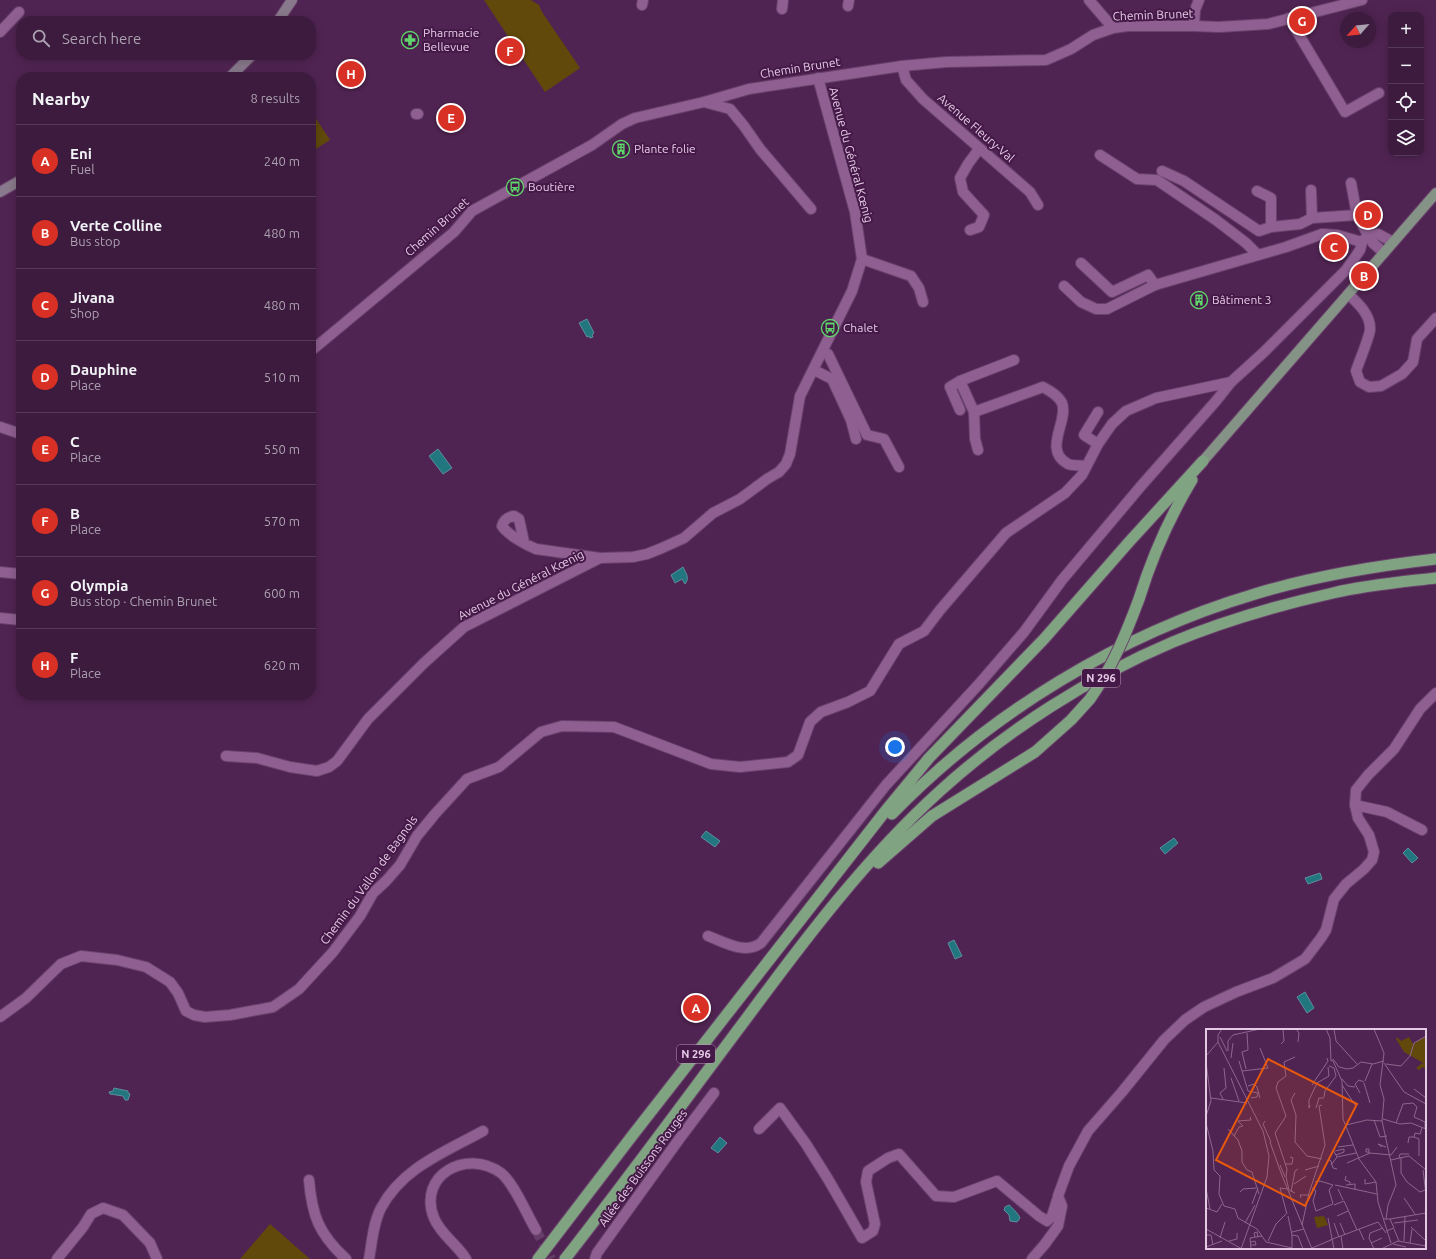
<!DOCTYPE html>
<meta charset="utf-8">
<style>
:root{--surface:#3c1b3e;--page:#432445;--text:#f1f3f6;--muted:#aca1b0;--line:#553958;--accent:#d93025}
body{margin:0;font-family:Ubuntu,sans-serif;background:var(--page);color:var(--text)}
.controls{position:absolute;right:12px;top:12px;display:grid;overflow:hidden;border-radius:8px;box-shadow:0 2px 10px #0003}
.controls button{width:36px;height:36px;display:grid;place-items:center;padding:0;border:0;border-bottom:1px solid var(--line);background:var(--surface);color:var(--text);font:20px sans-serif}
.compass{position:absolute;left:1340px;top:12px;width:36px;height:36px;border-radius:50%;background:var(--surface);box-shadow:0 2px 10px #0003;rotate:243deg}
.you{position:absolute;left:895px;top:747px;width:14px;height:14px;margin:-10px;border:3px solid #fff;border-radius:50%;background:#1a73e8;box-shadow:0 0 0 6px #1a73e833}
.badge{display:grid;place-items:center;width:26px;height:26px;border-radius:50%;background:var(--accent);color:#fff;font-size:13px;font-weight:700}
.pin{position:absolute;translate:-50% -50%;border:2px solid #fff;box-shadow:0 1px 4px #0006}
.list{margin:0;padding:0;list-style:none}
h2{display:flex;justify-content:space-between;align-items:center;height:52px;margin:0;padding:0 16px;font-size:17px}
h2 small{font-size:13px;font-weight:400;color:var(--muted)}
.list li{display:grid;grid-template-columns:26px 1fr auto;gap:12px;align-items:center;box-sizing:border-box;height:72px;padding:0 16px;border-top:1px solid var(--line)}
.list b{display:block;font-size:15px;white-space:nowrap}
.list p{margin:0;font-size:13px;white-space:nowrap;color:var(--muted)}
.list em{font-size:13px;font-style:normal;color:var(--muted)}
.icon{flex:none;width:22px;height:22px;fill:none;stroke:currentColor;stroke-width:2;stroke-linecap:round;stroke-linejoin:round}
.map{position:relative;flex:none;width:1436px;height:1259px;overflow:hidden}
.search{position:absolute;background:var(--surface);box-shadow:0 2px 10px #0003;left:16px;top:16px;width:300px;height:44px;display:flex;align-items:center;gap:10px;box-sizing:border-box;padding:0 14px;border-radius:16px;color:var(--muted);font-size:15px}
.panel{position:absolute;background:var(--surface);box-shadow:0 2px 10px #0003;left:16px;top:72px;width:300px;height:628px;border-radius:16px}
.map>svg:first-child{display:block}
.green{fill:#60490b}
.water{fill:#22767f;stroke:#5c8f9e}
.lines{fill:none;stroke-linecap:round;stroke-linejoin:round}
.minor-tunnel{stroke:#663d68;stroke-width:10;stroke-dasharray:10 5;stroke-linecap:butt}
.minor-casing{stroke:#69426c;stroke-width:12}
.secondary-casing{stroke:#69426c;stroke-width:12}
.primary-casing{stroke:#69426c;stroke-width:12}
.trunk-casing{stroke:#69426c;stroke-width:13}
.minor{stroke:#8f5f91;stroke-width:10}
.secondary{stroke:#89798c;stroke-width:10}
.primary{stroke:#849386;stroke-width:10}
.trunk{stroke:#80a482;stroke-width:11}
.trunk-bridge-casing{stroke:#69426c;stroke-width:13;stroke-linecap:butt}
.trunk-bridge{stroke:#80a482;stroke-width:11}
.labels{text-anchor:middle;stroke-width:4;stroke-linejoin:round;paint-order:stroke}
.shield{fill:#451947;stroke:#b595b6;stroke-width:1}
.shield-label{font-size:11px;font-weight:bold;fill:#e5cae6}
.street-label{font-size:12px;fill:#e5cae6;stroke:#451947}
.poi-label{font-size:12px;fill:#e5cae6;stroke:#451947;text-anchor:start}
.inset-road{fill:none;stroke:#8c668d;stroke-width:1}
.view{fill:#e8590c;fill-opacity:0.15;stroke:#e8590c;stroke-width:2}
.inset-edge{fill:none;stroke:#e5cae6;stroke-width:2}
</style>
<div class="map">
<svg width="1436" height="1259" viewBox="0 0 1436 1259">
<rect width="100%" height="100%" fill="#502452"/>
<g class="green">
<path d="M484,0H531L539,5L542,12L580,68L545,92Z"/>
<path d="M311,111L330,140L311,152Z"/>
<path d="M270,1224L310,1259H240Z"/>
</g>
<g class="water">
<path d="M587,319L594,333L592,335L593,337L590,338L589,336L587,337L579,323Z"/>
<path d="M438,449L452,468L443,474L429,456Z"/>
<path d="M683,567C686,573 690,578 685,584L682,579L675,583L671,575Z"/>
<path d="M706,831L720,841L715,847L701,837Z"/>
<path d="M1174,838L1178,843L1165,854L1160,848Z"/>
<path d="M1408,848L1418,858L1412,863L1403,853Z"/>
<path d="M1320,873L1322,879L1308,884L1305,878Z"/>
<path d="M954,940L962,956L955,959L948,943Z"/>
<path d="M1305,992L1314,1008L1307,1013L1297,997Z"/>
<path d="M114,1088L128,1091V1093L130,1094L128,1100H125L123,1096L110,1094L109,1092L113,1091Z"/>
<path d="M720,1137L727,1143L718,1153L711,1148Z"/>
<path d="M1009,1205C1012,1207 1019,1215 1020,1218L1017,1222L1010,1221L1009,1215L1004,1210L1005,1207Z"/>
</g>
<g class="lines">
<path class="minor-tunnel" d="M536,1230L551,1259"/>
<g class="minor-casing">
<g id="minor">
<path d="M1089,0L1113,28"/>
<path d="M642,5L643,0"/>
<path d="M848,6L849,0"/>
<path d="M782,9L783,0"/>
<path d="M1289,18L1345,112L1379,93"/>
<path d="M1194,26L1195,10L1199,0"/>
<path d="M0,32L19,12"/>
<path d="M902,66L906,80L923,99L1030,192L1038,205"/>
<path d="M704,102L730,109L744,126L760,149L811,209"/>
<path d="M416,114H418"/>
<path d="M1100,155L1137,179L1157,180L1216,220L1246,243L1258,255"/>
<path d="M1162,171L1184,181L1259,231L1271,227"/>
<path d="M1311,190L1312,218L1357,215"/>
<path d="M1257,191L1271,198V227L1300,224L1312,218"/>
<path d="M970,230L979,227L984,215L963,192L960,178L968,164L979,149"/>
<path d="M1384,253L1373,243L1368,235L1378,234L1393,242"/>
<path d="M862,259L911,276L919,288L923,302"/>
<path d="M1081,263L1112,292L1148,275L1155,285"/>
<path d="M1064,286L1081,302L1096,309H1107L1155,285L1286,247L1322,234L1337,235L1362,242"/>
<path d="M1348,294C1358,303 1371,315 1370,330C1369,338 1359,362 1356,371L1360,382L1369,387L1381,386L1402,374L1413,362L1417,339L1436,318"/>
<path d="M311,351L454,232L472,211L592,145L622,124L635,118L704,102L749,89L902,66L946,62L1046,60L1071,49L1093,35L1113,28L1128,26H1194L1219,27L1268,24L1362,0"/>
<path d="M822,353L828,354L867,435L884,439L899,467"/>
<path d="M814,370L832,379L851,420L856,439"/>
<path d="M960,410L950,387L960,381"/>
<path d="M974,412L960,381L1014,360"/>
<path d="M0,427L21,434"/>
<path d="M1098,444L1084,435L1098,412"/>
<path d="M978,450L975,439L974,412L1043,387C1050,391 1058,395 1062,403C1069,421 1042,450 1068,464C1072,466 1081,465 1086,466"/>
<path d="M524,542L519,519L514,516C508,517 504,519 502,526C508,535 526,545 536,549L600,558L633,557L647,554L662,548L684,538L713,513L740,499L767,479L779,472L786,464L790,454L800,396L852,291L862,259L855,212L818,78"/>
<path d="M0,572L21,574"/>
<path d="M0,618L21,620"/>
<path d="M226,756L257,758L290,767L317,771L329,767L337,761L368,719L424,663L464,627L600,558"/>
<path d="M1355,805L1387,812L1422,830"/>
<path d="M708,936C724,942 745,955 761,943L886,785L979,684L1024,632L1062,580L1141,486L1216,401L1231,382"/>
<path d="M0,1017L26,998L61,964L81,956L117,960L146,967L170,982L178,993L186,1011L194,1015L205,1017L230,1015L273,1007L299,989L333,952L360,916L373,893L386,881L400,865L417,836L435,814L467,779L499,767L541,732L562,726L614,727L711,764L740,767L788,762L798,755L810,722L821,712L848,702L870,691L899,644L924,631L940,610L1006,533L1065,493L1082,475L1098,444L1112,424L1126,411L1156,398L1231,382L1264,352L1346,270L1360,250L1362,242L1368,235L1357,215L1351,183"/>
<path d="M759,1129L780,1108L806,1144L828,1179L862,1238L873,1231L875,1224L866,1182L868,1171L888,1158L899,1154L936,1196L954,1197L997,1181L1039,1216L1047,1221L1052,1216L1057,1200"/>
<path d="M309,1180C312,1216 319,1234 346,1259"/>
<path d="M57,1259L83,1227L91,1214L103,1208L123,1215L150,1243L157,1259"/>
<path d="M369,1259C372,1243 373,1223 381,1208C402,1168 445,1152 483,1131"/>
<path d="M466,1259C457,1244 441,1235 434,1218C417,1175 467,1148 501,1173C514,1183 527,1215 536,1230"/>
<path d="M595,1259L597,1253L680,1138L714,1093"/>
<path d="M1032,1259L1045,1244L1058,1226L1062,1206L1058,1196L1069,1166L1088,1131L1122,1092L1164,1040L1185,1020L1204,1007L1236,992L1273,978L1305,959L1321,938L1326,930L1334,899L1346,884L1364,869L1372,860L1374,852L1369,835L1358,818L1355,805L1356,790L1368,775L1394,749L1420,709L1436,693"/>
</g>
</g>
<g class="secondary-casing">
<g id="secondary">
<path d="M278,21L292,0"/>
<path d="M230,77L252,55"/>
<path d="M0,192L21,180"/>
</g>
</g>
<g class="primary-casing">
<path id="primary" d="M1203,461L1436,193"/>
</g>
<g class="trunk-casing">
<g id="trunk">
<path d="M1139,599C1152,557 1169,518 1192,480"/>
<path d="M892,814C990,713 1120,634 1255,594C1314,576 1375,566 1436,559"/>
<path d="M878,863L932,816L1035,752L1071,720L1090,699"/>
<path d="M538,1259L632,1136L887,809L929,758L1044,639L1129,542L1203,461"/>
<path d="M565,1259C627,1180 686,1099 746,1019C805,939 866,858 940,791C1007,730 1090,677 1173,642C1224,621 1279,605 1333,593C1367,585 1402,582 1436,578"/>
</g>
</g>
<use href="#minor" class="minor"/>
<use href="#secondary" class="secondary"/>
<use href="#primary" class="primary"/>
<use href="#trunk" class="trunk"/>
<g class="trunk-bridge-casing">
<path id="trunk-bridge" d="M1090,699C1112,668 1126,634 1139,599"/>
</g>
<use href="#trunk-bridge" class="trunk-bridge"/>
</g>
<defs>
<g id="pharmacy-ring" transform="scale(0.9)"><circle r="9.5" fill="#451947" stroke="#5fd56b" stroke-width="1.5"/><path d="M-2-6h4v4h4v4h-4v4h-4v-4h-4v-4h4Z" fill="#5fd56b"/></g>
<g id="building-ring" transform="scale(0.9)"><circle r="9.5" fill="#451947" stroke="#5fd56b" stroke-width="1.5"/><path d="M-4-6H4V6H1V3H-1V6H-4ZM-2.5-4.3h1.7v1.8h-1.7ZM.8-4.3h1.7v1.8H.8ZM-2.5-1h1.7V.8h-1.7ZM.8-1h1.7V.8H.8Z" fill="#5fd56b"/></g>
<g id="bus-ring" transform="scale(0.9)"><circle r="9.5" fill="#451947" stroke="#5fd56b" stroke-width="1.5"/><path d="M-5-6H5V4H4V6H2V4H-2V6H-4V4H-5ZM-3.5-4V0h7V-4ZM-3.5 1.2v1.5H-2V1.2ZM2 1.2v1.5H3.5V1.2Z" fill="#5fd56b"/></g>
</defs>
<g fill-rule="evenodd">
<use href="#pharmacy-ring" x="410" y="40"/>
<use href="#building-ring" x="621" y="149"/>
<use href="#bus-ring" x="515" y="187"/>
<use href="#building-ring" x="1199" y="300"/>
<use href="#bus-ring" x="830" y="328"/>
</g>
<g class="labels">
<g class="shield">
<rect x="1082" y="669" width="38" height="18" rx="3"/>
<rect x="677" y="1045" width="38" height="18" rx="3"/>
</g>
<g class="shield-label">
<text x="1101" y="682">N 296</text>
<text x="696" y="1058">N 296</text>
</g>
<g class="street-label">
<text transform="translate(1153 15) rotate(-2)" y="4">Chemin Brunet</text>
<text transform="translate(800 68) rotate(-9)" y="4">Chemin Brunet</text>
<text transform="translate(976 128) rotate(41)" y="4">Avenue Fleury-Val</text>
<text transform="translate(851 155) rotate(75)" y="4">Avenue du Général Kœnig</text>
<text transform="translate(437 227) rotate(-42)" y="4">Chemin Brunet</text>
<text transform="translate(521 585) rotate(-27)" y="4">Avenue du Général Kœnig</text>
<text transform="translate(369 880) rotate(-54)" y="4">Chemin du Vallon de Bagnols</text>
<text transform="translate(643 1168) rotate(-54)" y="4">Allée des Buissons Rouges</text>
</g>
<g class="poi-label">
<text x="423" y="37">Pharmacie<tspan x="423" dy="14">Bellevue</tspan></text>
<text x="634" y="153">Plante folie</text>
<text x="528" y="191">Boutière</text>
<text x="1212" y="304">Bâtiment 3</text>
<text x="843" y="332">Chalet</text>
</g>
</g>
<g transform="translate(1206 1029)">
<rect width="220" height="220" fill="#502452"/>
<path d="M220,7V41L217,38L213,41L210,39L216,34L219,35L198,23L190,10L191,8L195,12L203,8L207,15ZM118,187L122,196L111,199L108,188Z" fill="#60490b"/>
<path class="inset-road" d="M16,0L12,6V13L57,102L63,127L61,148L35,220M90,0L93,4L92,13M120,0L124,9L125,32L127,31M128,0L130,12L151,35M168,0L178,24L174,56L178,70L176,92L190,156L182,176L180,190M14,8L21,22M75,15L78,12L77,0M22,22V12L27,6L54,0M0,27L12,13M89,28L78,33L80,47L72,53L70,59L80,87L69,104L81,140L80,148L83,161L89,164M25,29L27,14M127,30L133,38L141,40L147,39L155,33L167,35L178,32M33,32L42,62L52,64L51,68L45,69M127,32L136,52L137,90L153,130L170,153L172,173L185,214M0,33L5,72L0,87M178,34L198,63L220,75M180,35L195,37L204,27L208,14L220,7M40,40L36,23L42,21L41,4M36,42L62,39L54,19M25,49L33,72M136,50L142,57L149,58M159,52L166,35M158,54L164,74M106,56L122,32L121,29M136,56L149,76M42,57L48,55L51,58L54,69M208,60L220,69M89,64L85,71L90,86L89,113L101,127L116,130M154,64L149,55L153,51L158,53M118,68L119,62L130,47L128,39L123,37M5,69L41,74M17,70L14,64L20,59L18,39M104,76L103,79V71L111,54L123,47L122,38M110,79L113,69H118M177,90L194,95L205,94L220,100M168,91L174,108L181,107M59,92L57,95L65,113M0,94L7,122L8,141L14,147L13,165L18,177L29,180L32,189L51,200L60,213L86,219M190,94L197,75L207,74L211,78L208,88L219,93V100M140,96L161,91L176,92M22,100L32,111L36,122V133L41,141L46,143L53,165M28,107L33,98L37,97L32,92L45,91L44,88M208,108L213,110V127M64,113L75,144M202,114L203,108H208L209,104L214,105L216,99M132,118L147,116M176,118L172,115L180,118M129,122L138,120V123L130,126M163,123H160V120H163V125M131,128L150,124M195,128V144L201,153L214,163L219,161M193,129L194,125H203M122,130L125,132L127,139L131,140M185,131L203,127L220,141M141,134L164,124L185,126L191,118M79,135H86L87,129L84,128M74,136L79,148M125,136L131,128L127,121M99,141L113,137M217,141L220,165M75,144L106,220M140,147L139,151L144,153V156M159,150V155L170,153M88,155L100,147M129,156L171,165M140,156L149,155V161M0,159L4,180M106,159L110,162L107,172L110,182L127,175L123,161L127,156L114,152L109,153M132,160L137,171M34,163L37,160L50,159M85,163L89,142L92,140M95,169L94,166H103M198,169L209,185M46,175L52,159M128,176L138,172L151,201M0,179L11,183L16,175M81,185L74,159L82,160M82,187L86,206V220M131,187L142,182M122,189L128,220M178,190H184L188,199L180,202M184,190L220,184M39,194L49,176M128,194L133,208M134,194L139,206M188,194L212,191M96,196L103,164L119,116L113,77L116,76M205,198L220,212L219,217M0,200L36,220M153,200L158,211M188,200L193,212M86,203L98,200M0,206H5L7,216M86,206L92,207L97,220M135,207L137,220M49,208L48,204L51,203L52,208M14,209L19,193M163,209L164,204L177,199M163,209L168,220M124,211L172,193L180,204M23,212L31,210V204M62,212L70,195L80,185M198,212L199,187M45,213L49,212L50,216H45M165,214L176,209M204,214L206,200M187,215L200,218M0,218L16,212M106,219L125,211M45,220L44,209L56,207M175,220L192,212L220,217"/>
<path class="view" d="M62,30L151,75L99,177L10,131Z"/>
<rect width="220" height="220" class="inset-edge"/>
</g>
</svg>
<div class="controls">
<button>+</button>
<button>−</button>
<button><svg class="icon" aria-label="locate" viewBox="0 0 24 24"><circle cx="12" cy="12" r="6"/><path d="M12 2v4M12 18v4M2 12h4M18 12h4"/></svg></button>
<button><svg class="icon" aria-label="layers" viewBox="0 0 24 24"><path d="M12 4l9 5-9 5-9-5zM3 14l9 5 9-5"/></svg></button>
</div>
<svg class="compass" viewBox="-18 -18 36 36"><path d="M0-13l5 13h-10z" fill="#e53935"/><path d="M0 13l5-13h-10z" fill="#aca1b0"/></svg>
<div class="you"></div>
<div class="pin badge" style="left:696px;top:1008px">A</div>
<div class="pin badge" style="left:1364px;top:276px">B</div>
<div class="pin badge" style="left:1334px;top:247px">C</div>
<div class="pin badge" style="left:1368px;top:215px">D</div>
<div class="pin badge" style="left:451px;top:118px">E</div>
<div class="pin badge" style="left:510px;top:51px">F</div>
<div class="pin badge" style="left:1302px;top:21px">G</div>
<div class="pin badge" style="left:351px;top:74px">H</div>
<div class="search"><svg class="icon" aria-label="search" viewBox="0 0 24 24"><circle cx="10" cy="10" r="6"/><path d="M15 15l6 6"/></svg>Search here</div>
<section class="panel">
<h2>Nearby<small>8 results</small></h2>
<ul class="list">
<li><span class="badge">A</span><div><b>Eni</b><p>Fuel</p></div><em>240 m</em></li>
<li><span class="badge">B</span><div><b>Verte Colline</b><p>Bus stop</p></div><em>480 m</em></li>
<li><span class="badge">C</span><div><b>Jivana</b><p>Shop</p></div><em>480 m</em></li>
<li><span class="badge">D</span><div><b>Dauphine</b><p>Place</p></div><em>510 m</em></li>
<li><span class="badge">E</span><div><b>C</b><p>Place</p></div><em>550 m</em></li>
<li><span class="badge">F</span><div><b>B</b><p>Place</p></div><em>570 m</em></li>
<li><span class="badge">G</span><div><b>Olympia</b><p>Bus stop · Chemin Brunet</p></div><em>600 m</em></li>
<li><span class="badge">H</span><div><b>F</b><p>Place</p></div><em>620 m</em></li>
</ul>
</section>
</div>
